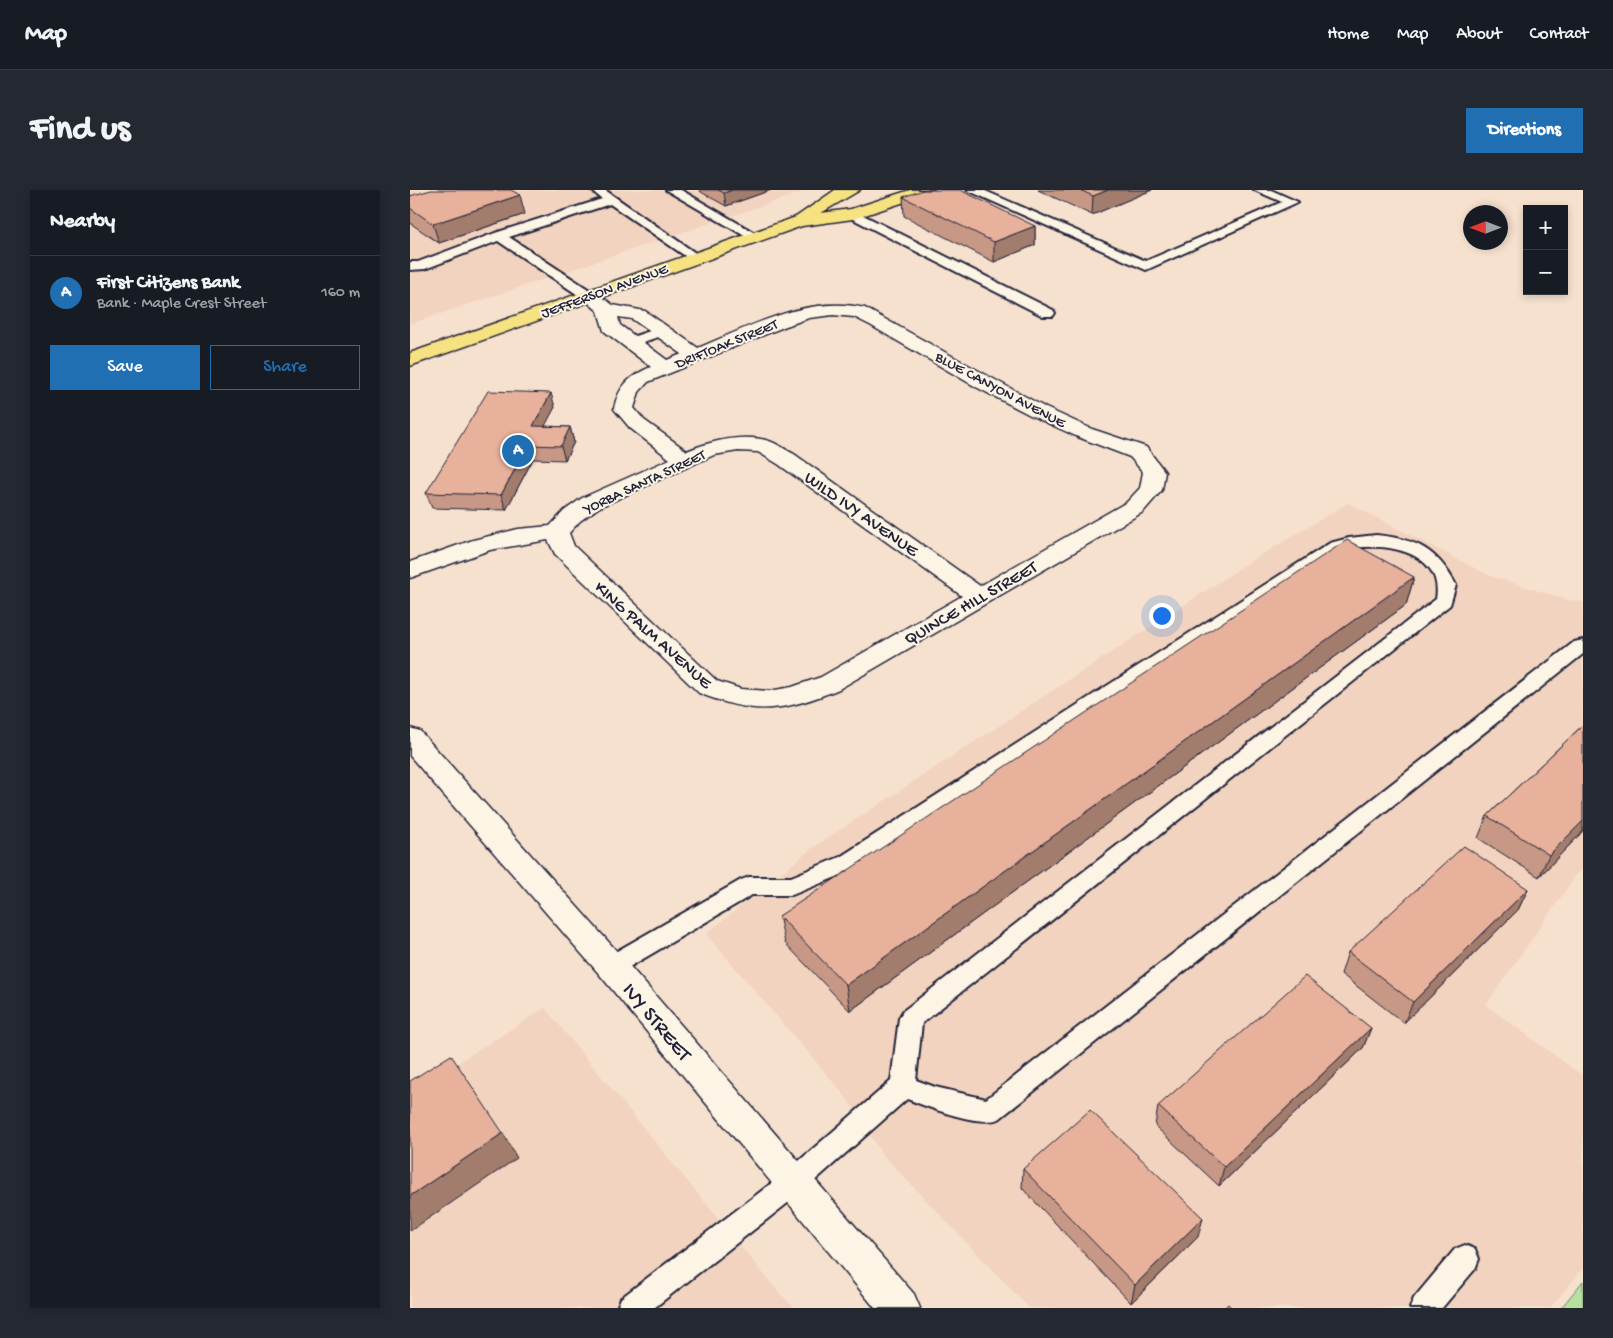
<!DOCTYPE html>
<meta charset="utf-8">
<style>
:root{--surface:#171b24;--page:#242831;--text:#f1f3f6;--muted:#9ea1a6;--line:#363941;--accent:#1f6fb2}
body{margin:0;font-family:"Gochi Hand",sans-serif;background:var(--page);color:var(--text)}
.controls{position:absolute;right:15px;top:15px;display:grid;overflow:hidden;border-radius:0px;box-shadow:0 2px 8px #0003}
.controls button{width:45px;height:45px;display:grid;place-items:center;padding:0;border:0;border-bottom:1px solid var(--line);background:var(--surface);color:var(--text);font:25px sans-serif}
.compass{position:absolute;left:1053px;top:15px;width:45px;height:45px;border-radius:50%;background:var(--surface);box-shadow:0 2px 8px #0003;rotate:270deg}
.you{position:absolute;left:751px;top:425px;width:18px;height:18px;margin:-12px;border:4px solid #fff;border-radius:50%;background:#1a73e8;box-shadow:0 0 0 8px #1a73e833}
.badge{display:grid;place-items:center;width:32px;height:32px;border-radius:50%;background:var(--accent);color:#fff;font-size:16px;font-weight:700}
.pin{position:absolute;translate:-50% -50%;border:2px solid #fff;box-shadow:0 1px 5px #0006}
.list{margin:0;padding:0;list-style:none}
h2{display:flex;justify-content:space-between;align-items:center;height:65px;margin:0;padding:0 20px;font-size:21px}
h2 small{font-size:16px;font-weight:400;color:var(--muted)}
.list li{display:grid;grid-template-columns:32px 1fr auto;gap:15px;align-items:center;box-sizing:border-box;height:75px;padding:0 20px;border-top:1px solid var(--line)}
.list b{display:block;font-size:19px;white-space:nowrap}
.list p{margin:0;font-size:16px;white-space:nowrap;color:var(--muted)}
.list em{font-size:16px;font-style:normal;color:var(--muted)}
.actions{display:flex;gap:10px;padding:15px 20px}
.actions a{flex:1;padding:11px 0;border:1px solid var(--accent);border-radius:0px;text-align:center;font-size:18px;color:var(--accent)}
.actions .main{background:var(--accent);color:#fff}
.map{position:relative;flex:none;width:1173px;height:1118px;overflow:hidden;border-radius:0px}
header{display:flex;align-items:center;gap:30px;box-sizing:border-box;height:70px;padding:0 25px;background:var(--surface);border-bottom:1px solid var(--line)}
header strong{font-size:24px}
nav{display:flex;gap:28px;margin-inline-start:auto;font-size:18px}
.intro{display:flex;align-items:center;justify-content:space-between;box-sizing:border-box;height:120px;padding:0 30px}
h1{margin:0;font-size:35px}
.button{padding:12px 22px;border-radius:0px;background:var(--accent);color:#fff;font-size:18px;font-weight:700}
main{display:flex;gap:30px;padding:0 30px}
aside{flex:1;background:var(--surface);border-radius:0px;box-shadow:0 2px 8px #0003}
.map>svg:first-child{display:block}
.built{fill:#f2d3bf}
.green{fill:#b6e2a0;stroke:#6c826e}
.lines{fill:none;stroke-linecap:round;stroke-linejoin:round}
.service-casing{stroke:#22223b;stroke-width:4}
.minor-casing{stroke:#22223b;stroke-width:3}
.tertiary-casing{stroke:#22223b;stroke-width:3}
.primary-casing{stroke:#22223b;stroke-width:3}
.service{fill:#fcf5e5;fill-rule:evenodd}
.minor{fill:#fcf5e5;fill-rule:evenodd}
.tertiary{fill:#fcf5e5;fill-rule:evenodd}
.primary{fill:#f7e281;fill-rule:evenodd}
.wall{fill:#c79885;stroke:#22223b}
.shaded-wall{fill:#a27c6c;stroke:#22223b}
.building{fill:#e7b19b;stroke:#22223b}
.labels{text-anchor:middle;stroke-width:4;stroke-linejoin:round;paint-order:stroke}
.far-street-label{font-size:15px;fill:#22223b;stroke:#fcf5e5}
.street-label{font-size:18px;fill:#22223b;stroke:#fcf5e5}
.near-street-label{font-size:21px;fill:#22223b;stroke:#fcf5e5}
</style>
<header>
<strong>Map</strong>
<nav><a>Home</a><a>Map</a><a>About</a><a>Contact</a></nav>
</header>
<div class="intro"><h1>Find us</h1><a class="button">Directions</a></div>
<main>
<aside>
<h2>Nearby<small></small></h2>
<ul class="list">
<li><span class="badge">A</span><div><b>First Citizens Bank</b><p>Bank · Maple Crest Street</p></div><em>160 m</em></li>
</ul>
<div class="actions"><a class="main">Save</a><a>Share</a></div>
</aside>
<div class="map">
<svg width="1173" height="1118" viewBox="0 0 1173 1118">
<rect width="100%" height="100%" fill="#f6e1cf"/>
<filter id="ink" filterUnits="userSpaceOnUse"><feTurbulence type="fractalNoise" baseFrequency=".02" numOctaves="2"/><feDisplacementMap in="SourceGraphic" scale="10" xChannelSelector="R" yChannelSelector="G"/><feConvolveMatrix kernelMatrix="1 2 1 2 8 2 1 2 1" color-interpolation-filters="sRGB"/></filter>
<g filter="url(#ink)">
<g class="built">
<path d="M0,0H390L393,2L0,134Z"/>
<path d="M938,313L1078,385L1158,410L1173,412V679L1167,684L1076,815L1173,886V1079L1140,1118H619L472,964L436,907L296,744L402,658L841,371Z"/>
<path d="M135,818L367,1100L385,1118H0V903Z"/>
</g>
<path class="green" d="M1173,1091V1118H1151Z"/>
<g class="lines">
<g class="service-casing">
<g id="service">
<path d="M181,0H195L291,67L289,70H281L200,14L99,47L184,103L186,106L184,109H174L88,51L15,79L0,80V72H8L85,43L192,9Z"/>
<path d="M256,0H271L350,46L348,49H340Z"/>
<path d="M557,0H573L736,71L872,12L844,0H861L888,12L736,80Z"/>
<path d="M443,20L643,120L645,123L643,126H633L439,27L437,24Z"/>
<path d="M252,137L257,138L259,141L257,144L221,156L214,152L216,149Z"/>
<path d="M966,345C1006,349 1027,359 1046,395L1040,415L512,833L506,890L525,897L576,909L1164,452L1173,450V464L589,929C568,937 518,917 497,909L393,1001L244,1118H207L211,1108L375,983L481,891L489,828L493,821L1026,409C1035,359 967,350 932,361L446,679L382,705H342L209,783L201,786L193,783L189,776L193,769L331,690L339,687H381L430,667L920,353L939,348Z"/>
<path d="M1055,1055L1065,1059L1069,1069L1065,1079L1032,1118H1000L1004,1108L1045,1059Z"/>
</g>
</g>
<g class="minor-casing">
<path id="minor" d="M179,101L185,102L203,115L235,121L288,158C340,137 397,104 455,118L636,218L682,239L736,257L755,282L752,300L733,322L429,499C373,522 346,526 289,503L145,364L138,350L80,360L0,388V372L63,350L108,339L140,336L154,321L172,308L260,269L220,238L204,219C208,196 221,185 241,177L194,141L188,121L170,106L173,102ZM423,125L444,127L460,135L566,197L622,226L668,247L720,267L733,282L730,298L717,312L570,396L384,264C376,260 368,254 359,251C334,243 300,251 277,261L234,230L224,218L229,202L238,192L376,136L399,128ZM208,127L222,129L272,164L257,170L210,135ZM328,261L348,262L368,274L552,406L411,487L382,497L359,501L331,499L307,491L164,356L159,343L170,331L188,318L304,265Z"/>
</g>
<g class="tertiary-casing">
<path id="tertiary" d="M0,538L10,541L212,767L504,1104L510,1118H465L190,785L0,566Z"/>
</g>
<g class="primary-casing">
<path id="primary" d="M425,0H450L411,23L441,19L500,0H524L522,3L443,29L392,36L0,176V163L386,27Z"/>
</g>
<use href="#service" class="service"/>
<use href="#minor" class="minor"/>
<use href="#tertiary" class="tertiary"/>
<use href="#primary" class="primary"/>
</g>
<g class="wall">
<path d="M290,0H361L316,16L291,2Z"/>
<path d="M628,0H742L682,25Z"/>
<path d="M0,6L115,24L29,53L0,33Z"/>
<path d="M493,7L625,36V55L584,72L494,26Z"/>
<path d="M145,217L134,236L160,237L164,252L155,270L123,269L96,320L22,318L16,303Z"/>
<path d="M1004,387L996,415L440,821L375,753L369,726Z"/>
<path d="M1173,535V641L1129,687L1068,648L1077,626Z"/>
<path d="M1118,699L1108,720L994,833L931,784L938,762Z"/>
<path d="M961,838L953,858L809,996L745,936L748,916Z"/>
<path d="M613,979L788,1047L721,1113L612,998Z"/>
</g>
<g class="shaded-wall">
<path d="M322,0H361L316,16L314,3Z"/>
<path d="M698,0H742L682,25L683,6Z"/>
<path d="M110,5L115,24L29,53L23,34Z"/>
<path d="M625,36V55L584,72V52Z"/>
<path d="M141,203L145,217L127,251L123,236Z"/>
<path d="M160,237L164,252L155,270L151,256Z"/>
<path d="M118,255L123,269L96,320L91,305Z"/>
<path d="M1004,387L996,415L440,821L436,795Z"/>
<path d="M1173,631V641L1129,687L1139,665Z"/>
<path d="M1118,699L1108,720L994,833L1003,812Z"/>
<path d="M961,838L953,858L809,996L814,977Z"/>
<path d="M93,943L107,968L0,1041V1006Z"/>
<path d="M793,1028L788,1047L721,1113L725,1095Z"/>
</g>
<g class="building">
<path d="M21,0H101L110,5L23,34L0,18V6Z"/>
<path d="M308,0H322L314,3Z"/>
<path d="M513,0H550L625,36L584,52L493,7Z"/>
<path d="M670,0H698L683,6Z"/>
<path d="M78,201L141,203L123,236L160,237L151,256L118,255L91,305L16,303Z"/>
<path d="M937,350L1004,387L436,795L369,726Z"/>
<path d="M1173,535V631L1139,665L1077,626Z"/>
<path d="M1054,656L1118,699L1003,812L938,762Z"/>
<path d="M895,786L961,838L814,977L748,916Z"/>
<path d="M41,865L93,943L0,1006V891Z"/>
<path d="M680,920L793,1028L725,1095L613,979Z"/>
<path d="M818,1114L822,1118H814Z"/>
</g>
</g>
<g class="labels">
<g class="far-street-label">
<text transform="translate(194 100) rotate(-20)" y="5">JEFFERSON AVENUE</text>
<text transform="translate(316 153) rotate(-22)" y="5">DRIFTOAK STREET</text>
<text transform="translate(591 199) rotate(28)" y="5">BLUE CANYON AVENUE</text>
<text transform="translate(234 291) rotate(-25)" y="5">YORBA SANTA STREET</text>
</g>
<g class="street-label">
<text transform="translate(452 323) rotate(35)" y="6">WILD IVY AVENUE</text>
<text transform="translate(560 412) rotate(-30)" y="6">QUINCE HILL STREET</text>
<text transform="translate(244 444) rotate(42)" y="6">KING PALM AVENUE</text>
</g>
<g class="near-street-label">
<text transform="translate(248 831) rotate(50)" y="7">IVY STREET</text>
</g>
</g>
</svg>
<div class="controls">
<button>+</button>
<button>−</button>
</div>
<svg class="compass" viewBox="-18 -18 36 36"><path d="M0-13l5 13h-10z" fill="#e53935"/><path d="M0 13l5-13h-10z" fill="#9ea1a6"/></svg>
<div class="you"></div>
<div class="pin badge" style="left:108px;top:261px">A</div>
</div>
</main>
